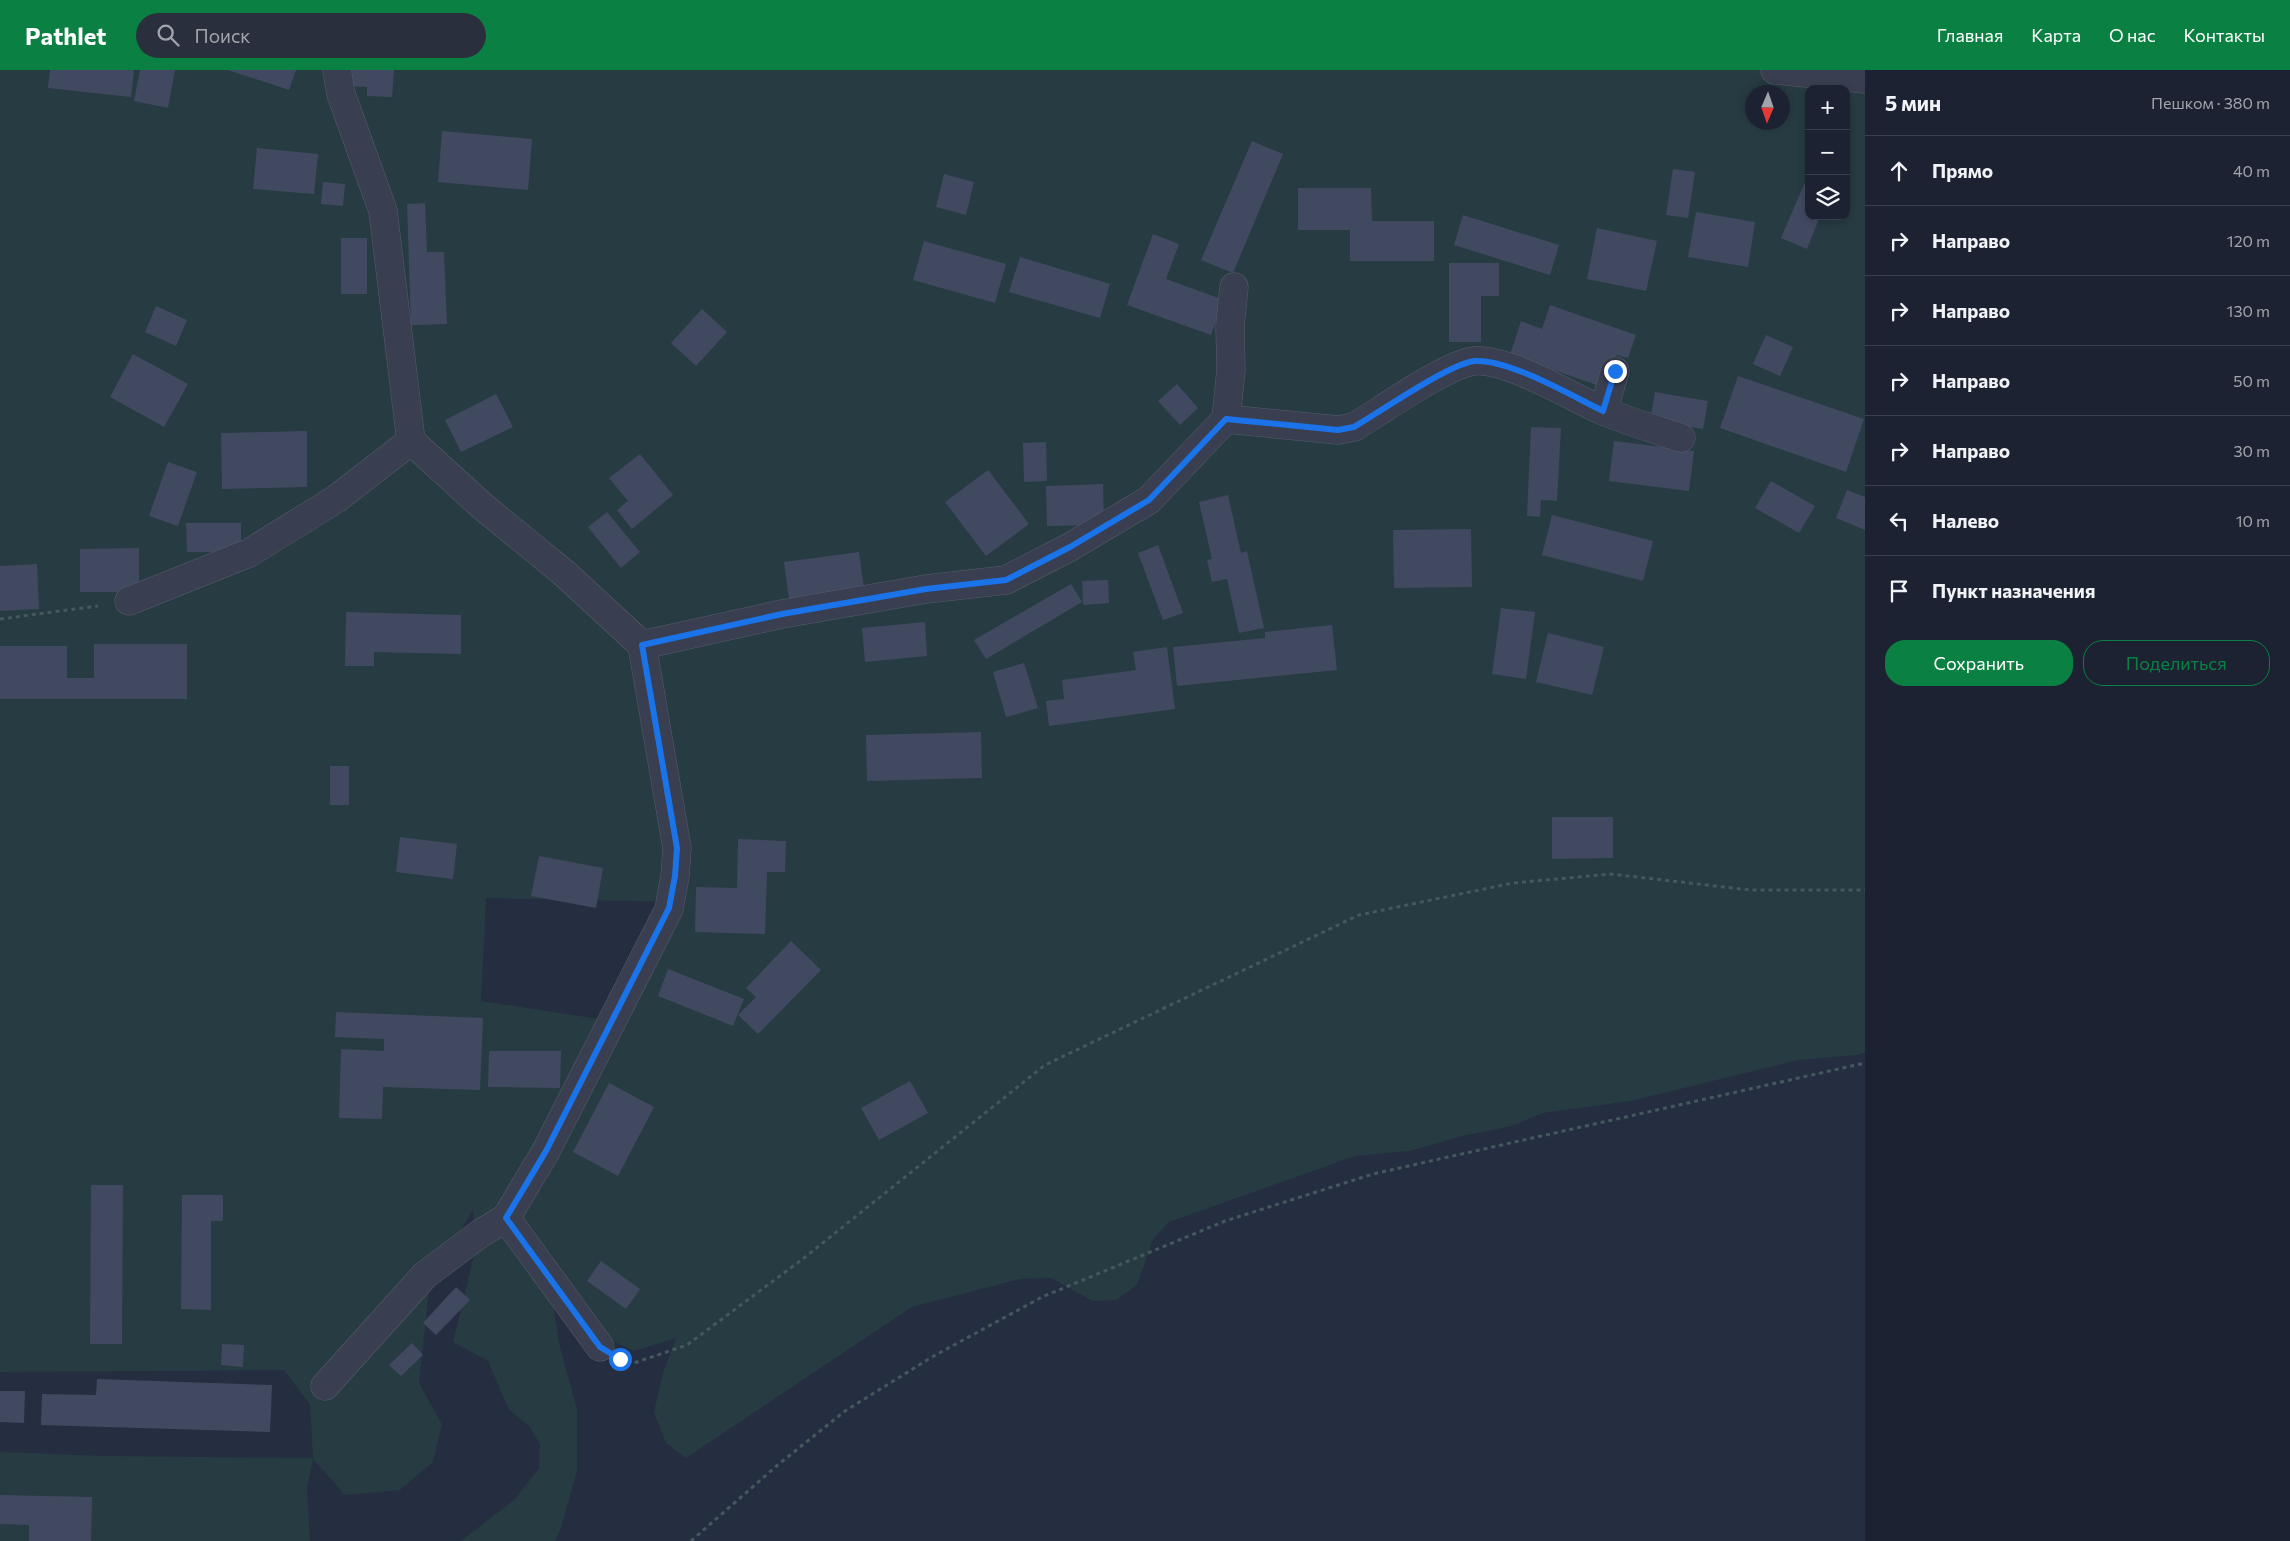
<!DOCTYPE html>
<html lang="ru">
<meta charset="utf-8">
<style>
:root{--surface:#1c2231;--page:#292f3d;--text:#f1f3f6;--muted:#a0a4ab;--line:#3a3f4d;--accent:#0b8043}
body{margin:0;font-family:Commissioner,sans-serif;background:var(--page);color:var(--text)}
.controls{position:absolute;right:15px;top:15px;display:grid;overflow:hidden;border-radius:10px;box-shadow:0 2px 8px #0003}
.controls button{width:45px;height:45px;display:grid;place-items:center;padding:0;border:0;border-bottom:1px solid var(--line);background:var(--surface);color:var(--text);font:25px sans-serif}
.compass{position:absolute;left:1745px;top:15px;width:45px;height:45px;border-radius:50%;background:var(--surface);box-shadow:0 2px 8px #0003;rotate:182deg}
.stop{position:absolute;width:15px;height:15px;margin:-11px;border:4px solid #1a73e8;border-radius:50%;background:#fff}
.stop.end{background:#1a73e8;border-color:#fff;box-shadow:0 1px 5px #0008}
.list{margin:0;padding:0;list-style:none}
h2{display:flex;justify-content:space-between;align-items:center;height:65px;margin:0;padding:0 20px;font-size:21px}
h2 small{font-size:16px;font-weight:400;color:var(--muted)}
.list li{display:grid;grid-template-columns:32px 1fr auto;gap:15px;align-items:center;box-sizing:border-box;height:70px;padding:0 20px;border-top:1px solid var(--line)}
.list b{display:block;font-size:19px;white-space:nowrap}
.list em{font-size:16px;font-style:normal;color:var(--muted)}
.actions{display:flex;gap:10px;padding:15px 20px}
.actions a{flex:1;padding:11px 0;border:1px solid var(--accent);border-radius:20px;text-align:center;font-size:18px;color:var(--accent)}
.actions .main{background:var(--accent);color:#fff}
.icon{flex:none;width:28px;height:28px;fill:none;stroke:currentColor;stroke-width:2;stroke-linecap:round;stroke-linejoin:round}
.map{position:relative;flex:none;width:1865px;height:1471px;overflow:hidden}
header{display:flex;align-items:center;gap:30px;box-sizing:border-box;height:70px;padding:0 25px;background:var(--accent);color:#fff}
header strong{font-size:24px}
nav{display:flex;gap:28px;margin-inline-start:auto;font-size:18px}
.search{width:350px;height:45px;background:var(--page);display:flex;align-items:center;gap:12px;box-sizing:border-box;padding:0 18px;border-radius:28px;color:var(--muted);font-size:19px}
main{display:flex}
aside{flex:1;background:var(--surface)}
.map>svg:first-child{display:block}
.green{fill:#273b42;fill-rule:evenodd}
.building{fill:#414961}
.lines{fill:none;stroke-linecap:round;stroke-linejoin:round}
.minor-casing{stroke:#575d6e;stroke-width:29}
.path{stroke:#45585e;stroke-width:3;stroke-dasharray:4 4;stroke-linecap:butt}
.minor{stroke:#393f50;stroke-width:28}
.route{stroke:#1a73e8;stroke-width:6}
</style>
<header>
<strong>Pathlet</strong>
<div class="search"><svg class="icon" aria-label="search" viewBox="0 0 24 24"><circle cx="10" cy="10" r="6"/><path d="M15 15l6 6"/></svg>Поиск</div>
<nav><a>Главная</a><a>Карта</a><a>О нас</a><a>Контакты</a></nav>
</header>
<main>
<div class="map">
<svg width="1865" height="1471" viewBox="0 0 1865 1471">
<rect width="100%" height="100%" fill="#252d41"/>
<path class="green" d="M0,0H1865V982L1858,985L1798,990L1631,1031L1543,1043L1512,1056L1462,1066L1410,1081L1355,1086L1169,1152L1153,1169L1137,1215L1116,1230L1093,1231L1051,1208L1020,1209L912,1237L686,1388L666,1373L654,1342L663,1303L676,1268L634,1281L595,1263L552,1229L560,1277L577,1339V1401L561,1458L555,1471H461L515,1429L539,1398L540,1374L529,1356L509,1340L488,1291L453,1272L474,1186L473,1139L429,1219L419,1313L442,1354L433,1392L400,1420L345,1425L313,1389L307,1418L310,1471H0V1382L108,1386L313,1388L310,1335L284,1300L0,1302ZM1809,19H1846V146H1809ZM1752,22H1782V52H1752ZM486,828L678,832L619,952L481,931Z"/>
<g class="building">
<path d="M50,0H134L131,27L48,18Z"/>
<path d="M140,0H175L168,38L134,31Z"/>
<path d="M228,0H296L289,20Z"/>
<path d="M348,0H394L392,27L367,26V17L348,16Z"/>
<path d="M442,61L532,69L528,120L438,112Z"/>
<path d="M1252,71L1283,84L1233,203L1201,190Z"/>
<path d="M257,78L318,84L314,124L253,119Z"/>
<path d="M1673,99L1695,102L1688,148L1666,145Z"/>
<path d="M1809,103V146H1820L1807,179L1781,168Z"/>
<path d="M944,104L974,112L966,145L936,137Z"/>
<path d="M323,112L345,114L343,136L321,134Z"/>
<path d="M1298,118H1371L1372,151H1434V191H1350V160H1298Z"/>
<path d="M425,133L427,182H444L447,254L411,255L407,134Z"/>
<path d="M1696,142L1755,152L1748,197L1688,187Z"/>
<path d="M1463,145L1559,175L1550,205L1454,175Z"/>
<path d="M1597,158L1657,171L1646,221L1587,209Z"/>
<path d="M1153,164L1179,174L1166,209L1224,230L1211,265L1127,235Z"/>
<rect x="341" y="168" width="26" height="56"/>
<path d="M924,171L1006,194L995,233L913,210Z"/>
<path d="M1020,187L1110,214L1100,248L1009,222Z"/>
<path d="M1449,193H1499V226H1481V272H1449Z"/>
<path d="M1550,235L1636,265L1628,288L1616,285L1605,318L1510,285L1521,251L1542,259Z"/>
<path d="M156,236L187,250L176,276L145,262Z"/>
<path d="M702,239L727,262L696,296L671,273Z"/>
<path d="M1766,265L1793,277L1780,306L1753,294Z"/>
<path d="M133,284L188,314L164,357L110,327Z"/>
<path d="M1738,306L1864,349L1846,402L1720,358Z"/>
<path d="M1177,314L1198,338L1180,355L1158,331Z"/>
<path d="M1655,322L1708,331L1703,359L1650,350Z"/>
<path d="M496,324L513,357L461,382L445,350Z"/>
<path d="M1531,357L1561,358L1557,431L1541,430L1540,447L1527,446Z"/>
<path d="M307,361V417L222,419L221,363Z"/>
<path d="M1614,371L1694,381L1689,421L1609,411Z"/>
<path d="M1046,372L1047,411L1024,412L1023,373Z"/>
<path d="M640,384L673,425L632,459L617,440L628,431L609,408Z"/>
<path d="M168,392L197,402L178,456L149,446Z"/>
<path d="M988,400L1029,454L986,486L945,432Z"/>
<path d="M1771,411L1815,436L1799,463L1755,438Z"/>
<path d="M1103,414L1104,455L1047,456L1046,416Z"/>
<path d="M1847,420L1865,427V460L1836,448Z"/>
<path d="M1228,425L1241,483L1247,481L1264,558L1239,563L1227,509L1212,512L1207,490L1212,489L1199,432Z"/>
<path d="M607,442L640,482L621,498L588,457Z"/>
<path d="M1552,445L1653,471L1643,511L1542,485Z"/>
<path d="M186,453H241V482H187Z"/>
<path d="M1471,459L1472,517L1394,518L1393,460Z"/>
<path d="M1158,475L1183,543L1163,550L1138,483Z"/>
<path d="M139,478V522H80V479Z"/>
<path d="M859,482L864,519L789,529L784,492Z"/>
<path d="M37,494L39,539L0,541V496Z"/>
<path d="M1108,510L1109,533L1083,535L1082,511Z"/>
<path d="M1071,514L1082,532L986,589L974,570Z"/>
<path d="M1501,538L1535,542L1526,609L1492,604Z"/>
<path d="M346,542L461,545V584L374,582V596H345Z"/>
<path d="M925,552L927,586L865,592L862,558Z"/>
<path d="M1332,555L1337,600L1177,616L1173,577L1265,568V562Z"/>
<path d="M1548,563L1604,577L1592,625L1536,612Z"/>
<path d="M94,574H187V629H0V576H67V608H94Z"/>
<path d="M1167,577L1175,639L1049,656L1046,631L1064,629L1062,610L1136,600L1133,582Z"/>
<path d="M1024,593L1038,638L1006,647L993,602Z"/>
<path d="M981,662L982,708L867,711L866,665Z"/>
<rect x="330" y="696" width="19" height="39"/>
<path d="M1552,747H1613V788L1552,789Z"/>
<path d="M400,767L457,774L453,809L396,802Z"/>
<path d="M738,769L786,771L785,802H767L765,864L695,862L696,817L737,818Z"/>
<path d="M539,786L603,798L596,838L531,826Z"/>
<path d="M791,871L821,900L758,964L738,945L756,927L746,918Z"/>
<path d="M668,899L744,929L733,956L658,926Z"/>
<path d="M336,942L483,948L480,1020L383,1017L382,1049L339,1048L341,979L384,981V969L335,967Z"/>
<path d="M489,981H561L560,1018L488,1017Z"/>
<path d="M910,1011L928,1043L879,1070L861,1038Z"/>
<path d="M609,1013L654,1037L618,1106L573,1082Z"/>
<path d="M91,1115H123L122,1274H90Z"/>
<path d="M182,1125H223V1151H211V1240L181,1239Z"/>
<path d="M601,1191L640,1219L626,1239L587,1211Z"/>
<path d="M456,1217L470,1230L436,1265L423,1253Z"/>
<path d="M412,1273L423,1285L401,1306L389,1295Z"/>
<path d="M222,1274L244,1275L243,1297L221,1295Z"/>
<path d="M97,1309L272,1315L270,1362L41,1355L42,1324L96,1325Z"/>
<path d="M0,1321H25L24,1353L0,1352Z"/>
<path d="M0,1425L92,1427L91,1471H29V1455L0,1454Z"/>
</g>
<g class="lines">
<g class="minor-casing">
<g id="minor">
<path d="M337,0L341,24L383,141L411,371L481,435L564,503L642,575L677,778L675,806L669,839L546,1081L506,1148L600,1277"/>
<path d="M1775,0L1865,9"/>
<path d="M1603,341L1615,301"/>
<path d="M1226,349L1338,360L1354,357C1381,341 1447,294 1474,291C1507,288 1570,326 1601,340C1627,351 1654,359 1681,368"/>
<path d="M129,531L249,483L336,429L411,371"/>
<path d="M642,575L782,544L926,519L1006,510L1070,477L1149,430L1226,349L1231,300L1230,256L1234,217"/>
<path d="M325,1316L425,1205L481,1163L506,1148"/>
</g>
</g>
<g class="path">
<path d="M0,549L98,536"/>
<path d="M627,1291L634,1293L687,1275L804,1188L1045,995L1359,845L1513,813L1611,804L1750,820H1865"/>
<path d="M691,1471L780,1393L845,1341L932,1287L1042,1227L1225,1151L1373,1104L1865,993"/>
</g>
<use href="#minor" class="minor"/>
</g>
<g class="lines">
<path class="route" d="M620,1289L600,1277L506,1148L546,1081L669,838L675,806L677,778L642,575L782,544L926,519L1006,510L1070,477L1149,430L1226,349L1338,360L1354,357C1380,342 1450,293 1475,291C1509,289 1572,326 1603,341L1615,301"/>
</g>
</svg>
<div class="controls">
<button>+</button>
<button>−</button>
<button><svg class="icon" aria-label="layers" viewBox="0 0 24 24"><path d="M12 4l9 5-9 5-9-5zM3 14l9 5 9-5"/></svg></button>
</div>
<svg class="compass" viewBox="-18 -18 36 36"><path d="M0-13l5 13h-10z" fill="#e53935"/><path d="M0 13l5-13h-10z" fill="#a0a4ab"/></svg>
<div class="stop" style="left:620px;top:1289px"></div>
<div class="stop end" style="left:1615px;top:301px"></div>
</div>
<aside>
<h2>5 мин<small>Пешком · 380 m</small></h2>
<ul class="list">
<li><svg class="icon" aria-label="ahead" viewBox="0 0 24 24"><path d="M12 20V5M6 11l6-6 6 6"/></svg><div><b>Прямо</b></div><em>40 m</em></li>
<li><svg class="icon" aria-label="right" viewBox="0 0 24 24"><path d="M7 20v-9h11M14 6l5 5-5 5"/></svg><div><b>Направо</b></div><em>120 m</em></li>
<li><svg class="icon" aria-label="right" viewBox="0 0 24 24"><path d="M7 20v-9h11M14 6l5 5-5 5"/></svg><div><b>Направо</b></div><em>130 m</em></li>
<li><svg class="icon" aria-label="right" viewBox="0 0 24 24"><path d="M7 20v-9h11M14 6l5 5-5 5"/></svg><div><b>Направо</b></div><em>50 m</em></li>
<li><svg class="icon" aria-label="right" viewBox="0 0 24 24"><path d="M7 20v-9h11M14 6l5 5-5 5"/></svg><div><b>Направо</b></div><em>30 m</em></li>
<li><svg class="icon" aria-label="left" viewBox="0 0 24 24"><path d="M17 20v-9H6M10 6l-5 5 5 5"/></svg><div><b>Налево</b></div><em>10 m</em></li>
<li><svg class="icon" aria-label="arrive" viewBox="0 0 24 24"><path d="M6 21V4h12l-3 4 3 4H6"/></svg><div><b>Пункт назначения</b></div></li>
</ul>
<div class="actions"><a class="main">Сохранить</a><a>Поделиться</a></div>
</aside>
</main>
